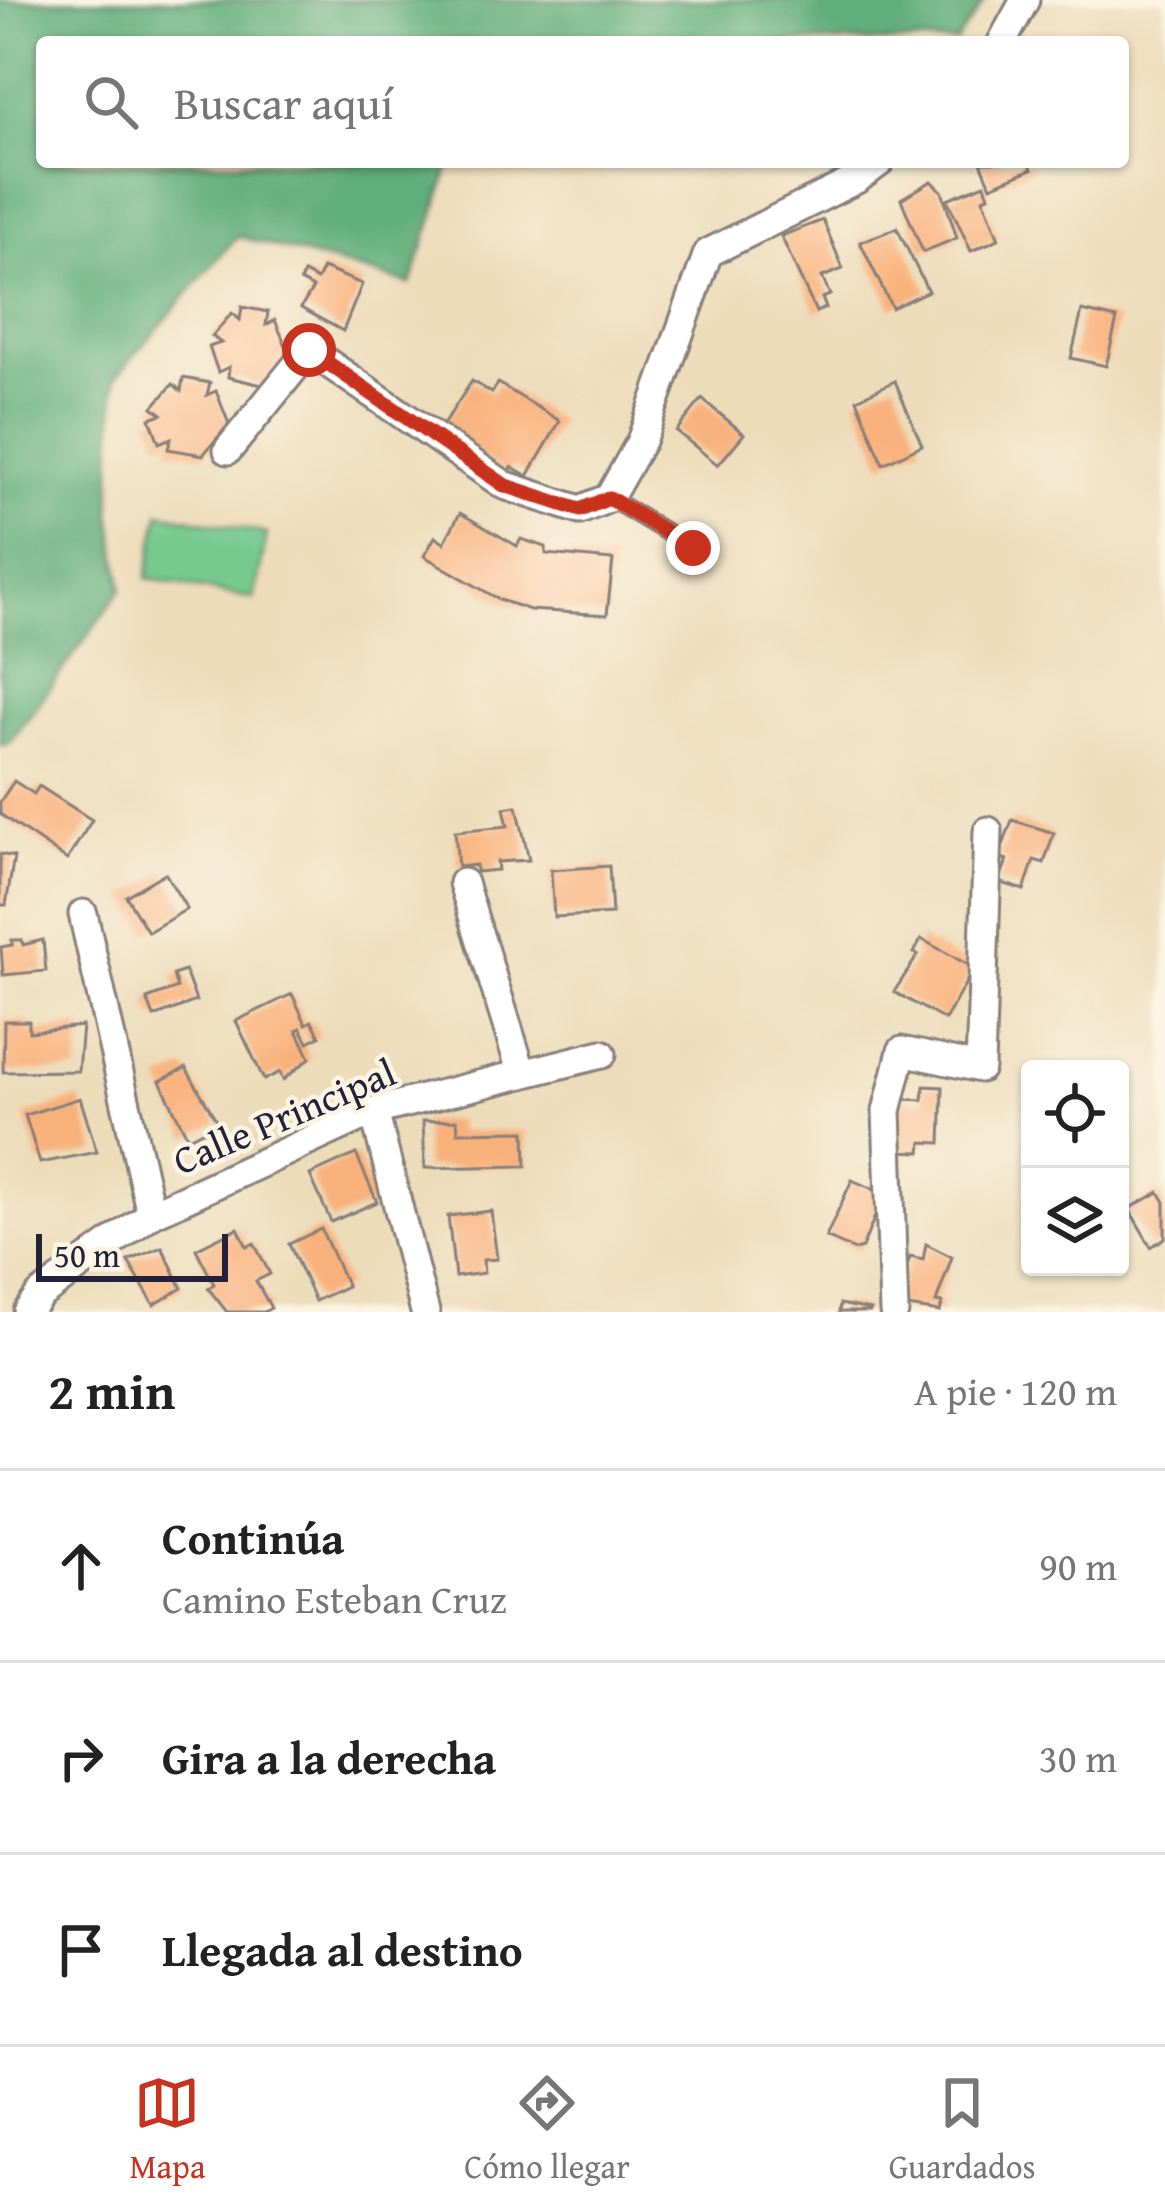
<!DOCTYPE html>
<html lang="es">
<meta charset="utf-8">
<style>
:root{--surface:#fff;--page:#f6f6f6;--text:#222;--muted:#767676;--line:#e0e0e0;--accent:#c8321e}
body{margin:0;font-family:"Gentium Book Plus",serif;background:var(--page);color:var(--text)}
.controls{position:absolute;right:36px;bottom:36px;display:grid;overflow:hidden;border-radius:12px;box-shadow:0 3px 9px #0004}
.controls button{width:108px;height:108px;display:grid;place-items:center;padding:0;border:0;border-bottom:3px solid var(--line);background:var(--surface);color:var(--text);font:60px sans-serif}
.scale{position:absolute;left:36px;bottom:30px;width:192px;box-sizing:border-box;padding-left:12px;border:6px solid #22223b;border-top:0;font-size:33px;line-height:42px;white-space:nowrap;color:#22223b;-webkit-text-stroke:9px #fcf5e5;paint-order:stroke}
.stop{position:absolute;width:36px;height:36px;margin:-27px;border:9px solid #c8321e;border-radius:50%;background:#fff}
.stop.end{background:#c8321e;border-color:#fff;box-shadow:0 3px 12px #0008}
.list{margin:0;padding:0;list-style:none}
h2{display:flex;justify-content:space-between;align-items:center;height:156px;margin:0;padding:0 48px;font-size:51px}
h2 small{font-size:39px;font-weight:400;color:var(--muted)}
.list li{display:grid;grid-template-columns:78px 1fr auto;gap:36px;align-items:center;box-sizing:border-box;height:192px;padding:0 48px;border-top:3px solid var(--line)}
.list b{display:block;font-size:45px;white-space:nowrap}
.list p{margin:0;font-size:39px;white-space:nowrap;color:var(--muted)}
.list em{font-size:39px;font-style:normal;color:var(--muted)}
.icon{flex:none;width:66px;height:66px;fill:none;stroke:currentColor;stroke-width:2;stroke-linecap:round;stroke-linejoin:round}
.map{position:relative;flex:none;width:1165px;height:1312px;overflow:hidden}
.search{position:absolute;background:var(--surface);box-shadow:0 3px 9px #0004;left:36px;right:36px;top:36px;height:132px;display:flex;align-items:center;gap:30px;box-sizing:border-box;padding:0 42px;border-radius:12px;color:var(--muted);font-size:45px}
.sheet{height:732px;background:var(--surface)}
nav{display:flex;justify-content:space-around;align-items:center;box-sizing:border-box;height:168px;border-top:3px solid var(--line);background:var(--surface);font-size:33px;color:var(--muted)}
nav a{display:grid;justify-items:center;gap:6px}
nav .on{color:var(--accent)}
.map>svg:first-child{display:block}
.green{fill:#76ca8e;stroke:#4c7664;stroke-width:3}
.forest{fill:#60ae79;stroke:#41685a;stroke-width:3}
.building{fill:#f9b17b}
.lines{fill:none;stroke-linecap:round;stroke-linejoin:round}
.lane-casing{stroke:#887f7a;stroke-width:20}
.street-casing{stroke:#887f7a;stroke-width:33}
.lane{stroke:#fff;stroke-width:14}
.street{stroke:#fff;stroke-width:27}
.route{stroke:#c8321e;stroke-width:15}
.labels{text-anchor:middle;stroke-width:9;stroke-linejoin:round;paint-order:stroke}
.street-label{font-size:39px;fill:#22223b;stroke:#fcf5e5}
</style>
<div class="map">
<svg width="1165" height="1312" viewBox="0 0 1165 1312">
<rect width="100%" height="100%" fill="#fcf5e5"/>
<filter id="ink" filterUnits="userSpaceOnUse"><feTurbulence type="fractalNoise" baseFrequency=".00833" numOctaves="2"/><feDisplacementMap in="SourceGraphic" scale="24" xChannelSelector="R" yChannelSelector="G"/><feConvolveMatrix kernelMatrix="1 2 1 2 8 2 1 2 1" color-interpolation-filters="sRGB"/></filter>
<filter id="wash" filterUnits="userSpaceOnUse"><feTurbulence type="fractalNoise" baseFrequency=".004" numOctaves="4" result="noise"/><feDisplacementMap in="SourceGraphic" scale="48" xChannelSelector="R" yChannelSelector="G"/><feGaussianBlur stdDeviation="2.7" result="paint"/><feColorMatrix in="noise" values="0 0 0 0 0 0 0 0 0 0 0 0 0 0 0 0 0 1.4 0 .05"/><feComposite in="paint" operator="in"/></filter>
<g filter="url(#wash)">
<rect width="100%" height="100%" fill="#eddcba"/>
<path class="green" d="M160,513L267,534L254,599L147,578Z"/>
<path class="forest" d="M0,0H985L956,42H42V162H451L411,284L237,236L115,378L111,511L122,588L10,743L0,745Z"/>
<g id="blocks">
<g class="building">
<path d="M981,162H1029L1032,169L991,186Z"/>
<path d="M932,181L942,191L957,238L923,252L901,199Z"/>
<path d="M985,184L989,196L983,198L999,239L971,251L947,199Z"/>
<path d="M823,220L843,269L822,277L830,295L822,298L826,308L816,312L781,236Z"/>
<path d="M897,228L928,291L892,308L860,242Z"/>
<path d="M323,268L362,284L343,331L301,308L313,288L300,281L304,273L317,280Z"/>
<path d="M242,307L268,312L266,325L275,320L289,353L262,385L228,377L229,367L218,372L209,347L221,343L212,336L232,313L240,320Z"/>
<path d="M1082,311L1117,319L1106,366L1071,358Z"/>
<path d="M183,378L210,383L207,395L216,391L229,424L203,455L168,449L171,438L159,443L150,418L162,414L153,407L173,384L181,391Z"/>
<path d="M472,381L492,393L498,383L560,421L528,476L512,467L508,474L439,431Z"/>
<path d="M895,381L922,445L883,464L857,399Z"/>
<path d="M702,399L744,434L718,465L676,431Z"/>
<path d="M460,513L517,546L521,539L546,547V554L613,560L607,615L530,610L500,600L424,556L435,537L444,543Z"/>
<path d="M14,781L34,794L39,786L92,820L67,860L0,814V802Z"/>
<path d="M517,806L529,860L497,862L498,870L476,872V865L458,867L455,831L508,826L504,808Z"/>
<path d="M1012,820L1054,833L1044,863L1034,860L1024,890L999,882L1007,860L999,857Z"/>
<path d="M0,854L14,857L6,905H0Z"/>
<path d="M609,866L612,914L554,917L551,870Z"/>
<path d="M165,873L187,909L148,932L126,896Z"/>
<path d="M921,939L974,968L945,1020L894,992L918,955L914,953Z"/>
<path d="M12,940H22L23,945L43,940L46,971L3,975L1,947L12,945Z"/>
<path d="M185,971L196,1001L154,1017L147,999L177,988L173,975Z"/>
<path d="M292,994L306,1024L312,1021L320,1036L308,1042L301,1028L297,1030L310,1058L283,1080L280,1072L264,1080L236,1021Z"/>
<path d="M4,1021H29V1032L82,1026L78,1071L3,1072Z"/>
<path d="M186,1068L218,1123L188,1138L160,1081Z"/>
<path d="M924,1086L943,1087L941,1143L922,1142L921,1152L896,1151L898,1099L923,1100Z"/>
<path d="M80,1098L97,1152L40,1163L25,1115Z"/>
<path d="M457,1120L458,1132L525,1131L526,1166L425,1168L423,1121Z"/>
<path d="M356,1154L377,1202L331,1222L310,1175Z"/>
<path d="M852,1180L884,1194L862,1248L855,1250L826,1237Z"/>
<path d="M1159,1192L1165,1202V1238L1151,1247L1129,1209Z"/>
<path d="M491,1211L497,1259L483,1260L484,1273L455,1277L448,1216Z"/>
<path d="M238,1228L247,1247L254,1243L270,1274L256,1281L271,1308L264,1312H227L208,1288L214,1284L196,1249Z"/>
<path d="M321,1229L347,1286L315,1301L289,1244Z"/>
<path d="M926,1244L952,1257L936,1302L942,1303L940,1312L895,1305L910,1257L923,1260Z"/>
<path d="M162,1247L182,1288L154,1305L128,1261Z"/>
<path d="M840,1304L871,1310L870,1312H839Z"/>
</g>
</g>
</g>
<g filter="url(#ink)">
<use href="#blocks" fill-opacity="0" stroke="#887f7a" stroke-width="3"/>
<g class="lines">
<g class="lane-casing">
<path id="lane" d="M609,498L693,548"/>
</g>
<g class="street-casing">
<g id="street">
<path d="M1002,42L1025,0"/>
<path d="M228,450L309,350L504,485L580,510L609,498L641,441L708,253L857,179L880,162"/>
<path d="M463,883L522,1074"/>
<path d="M83,914L151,1214"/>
<path d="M374,1111L425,1312"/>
<path d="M27,1312L40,1295L151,1214L374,1111L602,1054"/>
<path d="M894,1312L887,1111L902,1051L980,1068L988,831"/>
</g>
</g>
<use href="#lane" class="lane"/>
<use href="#street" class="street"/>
</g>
</g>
<g class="lines" filter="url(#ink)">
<path class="route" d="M309,350L504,485L580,510L609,498L693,548"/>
</g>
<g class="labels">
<g class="street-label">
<text transform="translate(284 1116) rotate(-23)" y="14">Calle Principal</text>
</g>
</g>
</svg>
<div class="controls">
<button><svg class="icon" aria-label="locate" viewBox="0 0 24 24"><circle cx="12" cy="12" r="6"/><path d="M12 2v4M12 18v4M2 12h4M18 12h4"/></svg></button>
<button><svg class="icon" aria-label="layers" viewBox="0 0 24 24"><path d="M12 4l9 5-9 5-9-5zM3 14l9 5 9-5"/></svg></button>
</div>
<div class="scale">50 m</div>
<div class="stop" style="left:309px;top:350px"></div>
<div class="stop end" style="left:693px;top:548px"></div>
<div class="search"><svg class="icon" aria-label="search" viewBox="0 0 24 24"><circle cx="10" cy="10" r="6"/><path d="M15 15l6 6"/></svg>Buscar aquí</div>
</div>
<section class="sheet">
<h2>2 min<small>A pie · 120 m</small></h2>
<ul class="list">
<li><svg class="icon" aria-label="ahead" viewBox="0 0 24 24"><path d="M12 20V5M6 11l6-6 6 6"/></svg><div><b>Continúa</b><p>Camino Esteban Cruz</p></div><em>90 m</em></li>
<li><svg class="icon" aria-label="right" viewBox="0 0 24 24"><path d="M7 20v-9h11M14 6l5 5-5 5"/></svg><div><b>Gira a la derecha</b></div><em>30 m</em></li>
<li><svg class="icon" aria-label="arrive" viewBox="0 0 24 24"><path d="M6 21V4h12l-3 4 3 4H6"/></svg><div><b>Llegada al destino</b></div></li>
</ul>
</section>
<nav>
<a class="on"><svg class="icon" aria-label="map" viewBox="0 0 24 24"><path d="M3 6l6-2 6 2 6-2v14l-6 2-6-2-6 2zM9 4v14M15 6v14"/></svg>Mapa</a>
<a><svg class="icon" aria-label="directions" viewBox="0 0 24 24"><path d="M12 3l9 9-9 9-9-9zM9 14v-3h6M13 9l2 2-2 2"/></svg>Cómo llegar</a>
<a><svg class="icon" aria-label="saved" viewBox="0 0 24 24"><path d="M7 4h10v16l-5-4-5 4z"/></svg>Guardados</a>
</nav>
